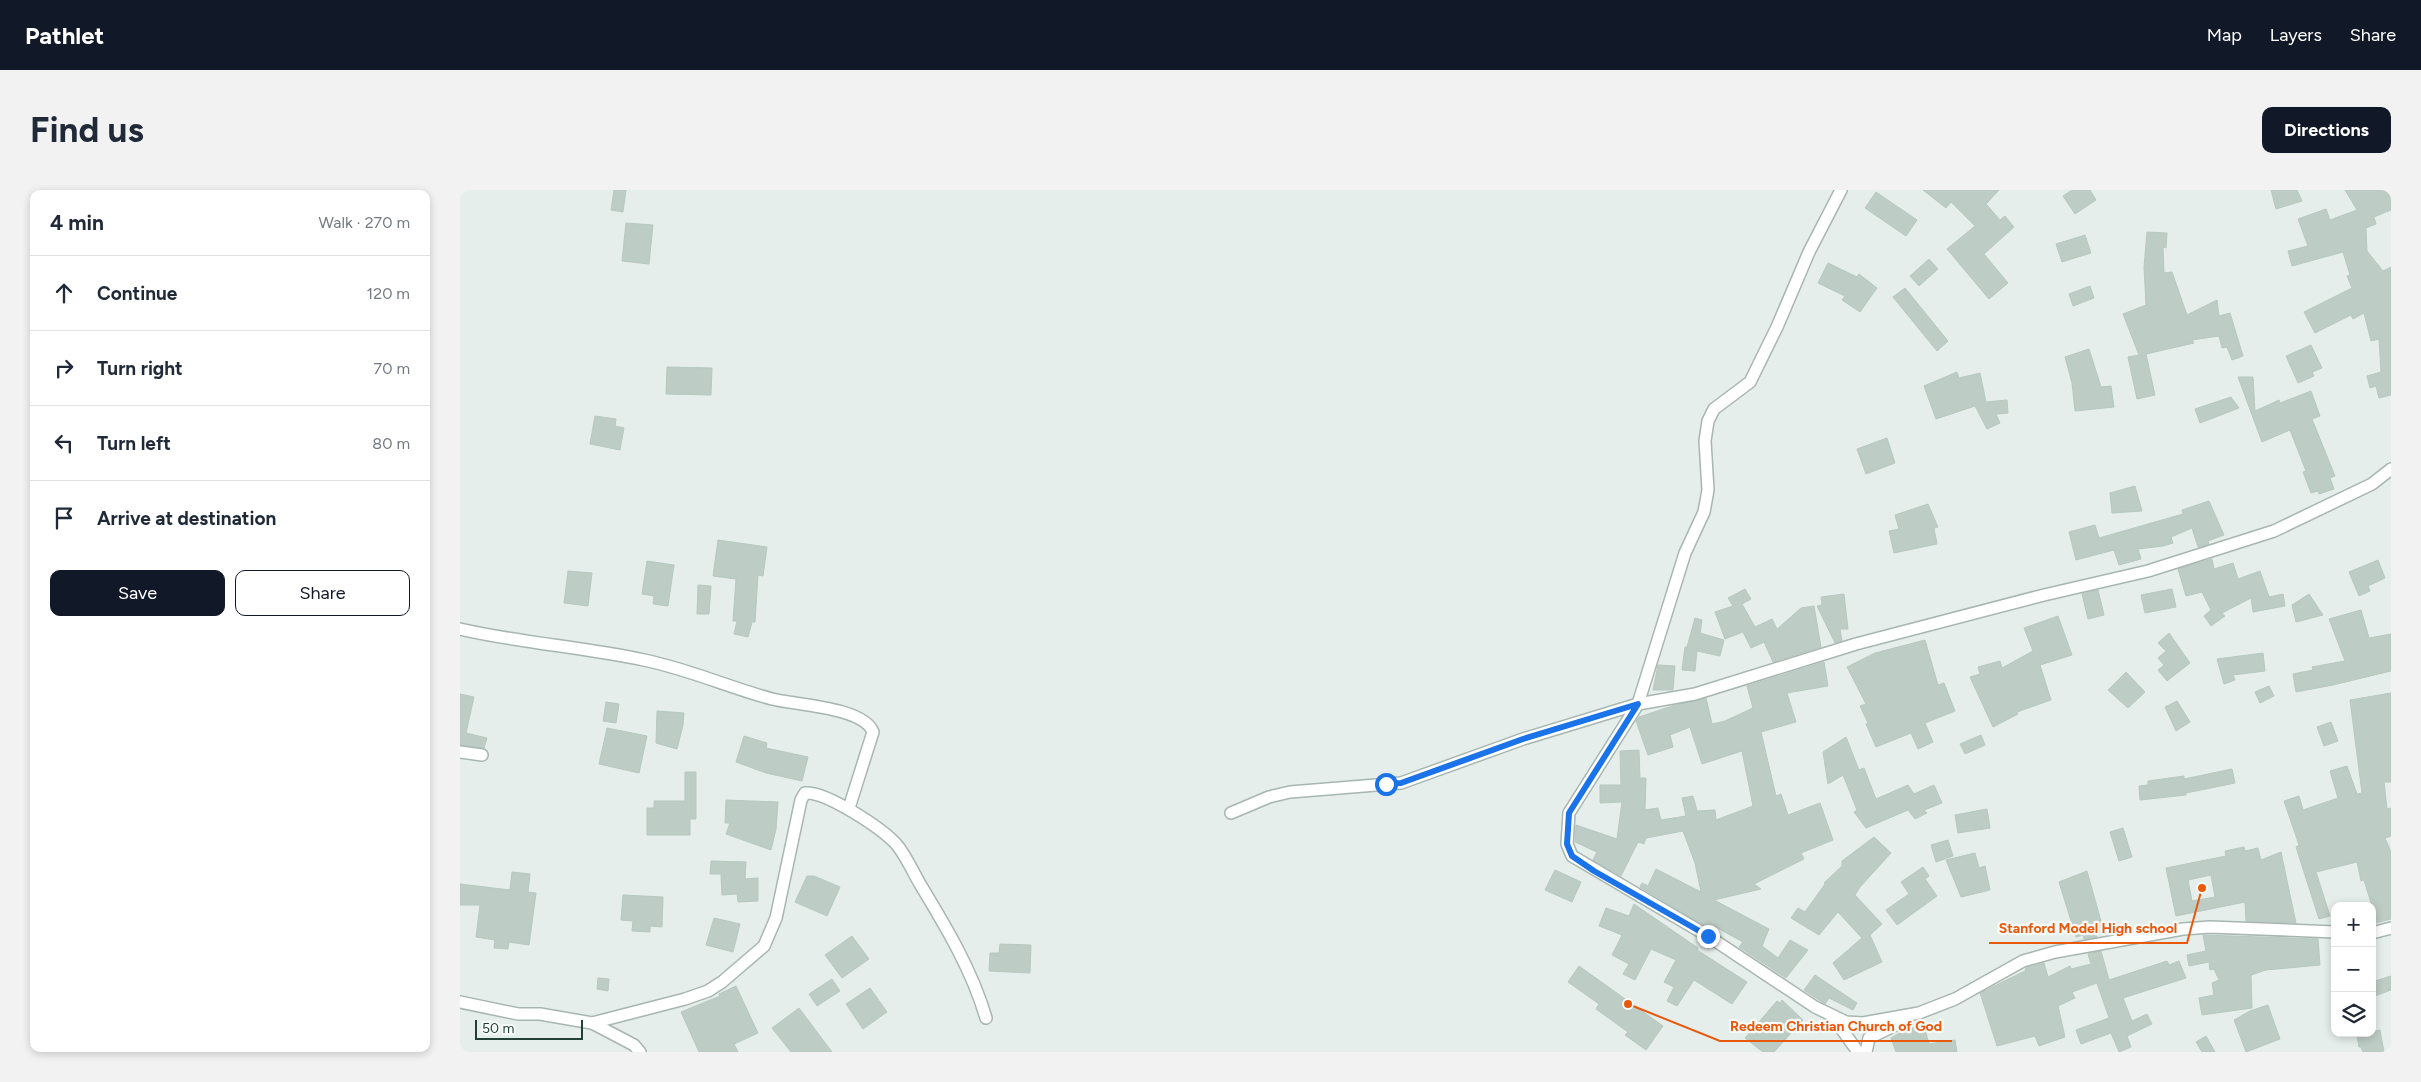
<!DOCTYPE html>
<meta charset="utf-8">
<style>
:root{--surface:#fff;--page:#f2f2f3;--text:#1f2937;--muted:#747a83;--line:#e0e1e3;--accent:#111827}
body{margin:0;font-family:Figtree,sans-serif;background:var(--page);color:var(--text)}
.controls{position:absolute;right:15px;bottom:15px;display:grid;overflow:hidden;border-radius:10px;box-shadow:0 2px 8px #0003}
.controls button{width:45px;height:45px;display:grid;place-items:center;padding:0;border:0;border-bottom:1px solid var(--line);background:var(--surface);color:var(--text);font:25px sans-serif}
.scale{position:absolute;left:15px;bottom:12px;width:108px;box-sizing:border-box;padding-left:5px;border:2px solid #234038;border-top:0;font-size:14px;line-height:18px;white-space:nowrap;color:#234038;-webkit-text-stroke:4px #f6faf8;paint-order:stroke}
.stop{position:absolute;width:15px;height:15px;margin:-11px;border:4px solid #1a73e8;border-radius:50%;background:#fff}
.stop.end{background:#1a73e8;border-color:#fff;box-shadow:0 1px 5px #0008}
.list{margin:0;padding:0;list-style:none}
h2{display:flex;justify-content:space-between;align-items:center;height:65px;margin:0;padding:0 20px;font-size:21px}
h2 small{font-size:16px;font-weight:400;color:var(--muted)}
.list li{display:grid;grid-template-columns:32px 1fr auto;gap:15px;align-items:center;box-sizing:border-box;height:75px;padding:0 20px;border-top:1px solid var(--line)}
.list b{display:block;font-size:19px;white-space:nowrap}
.list em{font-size:16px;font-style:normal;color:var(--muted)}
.actions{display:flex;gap:10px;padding:15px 20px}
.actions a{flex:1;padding:11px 0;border:1px solid var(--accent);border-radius:10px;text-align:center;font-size:18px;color:var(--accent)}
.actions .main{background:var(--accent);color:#fff}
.icon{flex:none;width:28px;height:28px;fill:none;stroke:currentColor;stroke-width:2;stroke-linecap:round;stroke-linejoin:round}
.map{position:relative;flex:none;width:1931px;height:862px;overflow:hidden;border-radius:10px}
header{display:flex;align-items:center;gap:30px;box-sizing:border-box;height:70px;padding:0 25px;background:var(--accent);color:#fff}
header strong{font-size:24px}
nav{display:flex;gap:28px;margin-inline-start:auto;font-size:18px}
.intro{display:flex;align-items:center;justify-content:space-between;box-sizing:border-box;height:120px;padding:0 30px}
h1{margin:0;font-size:35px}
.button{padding:12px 22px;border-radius:10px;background:var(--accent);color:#fff;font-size:18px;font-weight:700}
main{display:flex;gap:30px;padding:0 30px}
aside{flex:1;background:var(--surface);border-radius:10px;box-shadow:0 2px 8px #0003}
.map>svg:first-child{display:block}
.building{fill:#bdccc5;stroke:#b7c8c0;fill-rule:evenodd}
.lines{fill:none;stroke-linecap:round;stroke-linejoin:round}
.street-casing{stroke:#a7b6b1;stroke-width:14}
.street{stroke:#fff;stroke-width:11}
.route{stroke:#1a73e8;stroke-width:6}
.leader{fill:none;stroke:#e8590c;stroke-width:2}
.callout-dot{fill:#e8590c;stroke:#f6faf8;stroke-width:2}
.callout-label{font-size:14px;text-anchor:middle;font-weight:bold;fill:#e8590c;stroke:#f6faf8;stroke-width:4.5;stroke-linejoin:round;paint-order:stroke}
</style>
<header>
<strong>Pathlet</strong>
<nav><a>Map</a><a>Layers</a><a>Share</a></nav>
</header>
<div class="intro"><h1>Find us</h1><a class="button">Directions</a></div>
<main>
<aside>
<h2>4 min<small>Walk · 270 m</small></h2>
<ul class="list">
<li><svg class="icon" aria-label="ahead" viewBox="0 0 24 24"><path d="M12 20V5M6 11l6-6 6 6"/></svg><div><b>Continue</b></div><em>120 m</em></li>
<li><svg class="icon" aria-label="right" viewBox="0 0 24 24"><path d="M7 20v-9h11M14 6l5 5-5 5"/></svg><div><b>Turn right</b></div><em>70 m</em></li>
<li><svg class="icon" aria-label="left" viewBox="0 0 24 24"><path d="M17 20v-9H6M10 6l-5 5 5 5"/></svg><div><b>Turn left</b></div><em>80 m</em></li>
<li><svg class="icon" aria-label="arrive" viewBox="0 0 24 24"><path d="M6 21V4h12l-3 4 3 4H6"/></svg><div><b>Arrive at destination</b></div></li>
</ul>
<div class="actions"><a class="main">Save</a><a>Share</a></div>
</aside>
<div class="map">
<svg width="1931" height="862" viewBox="0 0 1931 862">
<rect width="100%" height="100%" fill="#e5eeea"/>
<g class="building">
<path d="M154,0H166L163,22L151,20Z"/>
<path d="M1463,0H1539L1526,14L1540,30L1545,26L1554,37L1524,64L1548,93L1529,109L1487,59L1515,36L1491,12L1486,18Z"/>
<path d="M1612,0H1630L1636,10L1615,24L1603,6Z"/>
<path d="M1811,0H1837L1842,11L1816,19Z"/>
<path d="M1885,0H1931V20L1914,27L1916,34L1906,38L1907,61L1923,81L1931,77V205L1919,208L1916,196L1910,198L1907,186L1921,182L1919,149L1911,151L1904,123L1893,129L1891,125L1855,143L1844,122L1892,98L1887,86L1890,85L1883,62L1832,76L1828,61L1848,56L1838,29L1866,19L1870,30L1897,20Z"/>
<path d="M1416,2L1457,30L1446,46L1405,18Z"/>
<path d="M166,33L193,35L189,74L162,71Z"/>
<path d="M1687,42L1707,43L1706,58L1703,57L1704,83L1712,82L1727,125L1757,110L1759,126L1770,123L1783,166L1772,170L1767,157L1762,158L1759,146L1732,150L1734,153L1686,164L1695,205L1677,209L1668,167L1679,165L1663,124L1686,115L1684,77Z"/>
<path d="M1625,45L1631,63L1602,72L1596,54Z"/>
<path d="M1469,69L1478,79L1459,96L1450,86Z"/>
<path d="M1368,73L1397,87L1399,84L1417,98L1400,122L1382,110L1385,106L1358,93Z"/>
<path d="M1630,96L1634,108L1613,116L1609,104Z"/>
<path d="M1445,98L1488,151L1477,161L1433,107Z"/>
<path d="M1851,155L1862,178L1852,182L1854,186L1838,193L1826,166Z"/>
<path d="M1629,159L1641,197L1651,196L1654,217L1615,221L1612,193L1605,167Z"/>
<path d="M207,177L252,178L251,205L206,204Z"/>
<path d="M1497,182L1499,188L1520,183L1526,212L1547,210L1548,223L1536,224L1540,233L1527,239L1515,216L1476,229L1464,196Z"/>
<path d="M1778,187H1793L1795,221L1819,210L1820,213L1851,201L1860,226L1852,229L1875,286L1870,288L1874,299L1859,304L1858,301L1851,303L1843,282L1846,281L1830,240L1802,252Z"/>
<path d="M1771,207L1779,218L1740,233L1735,219Z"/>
<path d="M135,226L156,229L155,236L164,238L160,260L130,254Z"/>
<path d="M1427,248L1435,273L1406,284L1397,259Z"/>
<path d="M1675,296L1682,321L1652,323L1650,303Z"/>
<path d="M1749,311L1764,345L1748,351L1749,354L1738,357L1732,338L1711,347L1713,353L1703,356L1678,359L1681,369L1659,375L1654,360L1616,370L1609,342L1635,335L1639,348L1723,324L1722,320Z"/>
<path d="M1468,314L1478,337L1474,338L1477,354L1434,363L1429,341L1439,339L1435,325Z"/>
<path d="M258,350L307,357L303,386L298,385L295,432H292L288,447L274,444L277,431H273L276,389L253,386Z"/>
<path d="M1752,369L1754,379L1773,373L1778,389L1800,381L1809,407L1823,404L1825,416L1793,422L1791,408L1762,423L1765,426L1751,436L1744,426L1751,420L1742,402L1726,406L1718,379Z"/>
<path d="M1918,370L1925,388L1908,396L1910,401L1899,406L1889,382Z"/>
<path d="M187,371L214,375L208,416L193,414L194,406L182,404Z"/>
<path d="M108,381L132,383L128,416L104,413Z"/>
<path d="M238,395L251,396L249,424H237Z"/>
<path d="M1285,399L1291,409L1282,414L1295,437L1312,429L1317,439L1341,418L1354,416L1361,457L1313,472L1304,452L1291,458L1283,442L1265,449L1255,422L1273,416L1268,408Z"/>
<path d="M1712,399L1716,417L1685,423L1681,405Z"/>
<path d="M1638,400L1644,425L1628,429L1622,404Z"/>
<path d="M1384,404L1388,439H1380L1382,451L1375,453L1357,416L1362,415L1361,407Z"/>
<path d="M1849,404L1863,425L1836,432L1832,415Z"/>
<path d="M1901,420L1909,448L1931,444V481L1873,495L1836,502L1833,484L1853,480L1852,477L1885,471L1869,429Z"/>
<path d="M1598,426L1612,465L1580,475L1591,510L1557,522L1558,524L1533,537L1510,487L1520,484L1518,477L1540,471L1542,478L1573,461L1564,438Z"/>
<path d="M1235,428L1242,430L1240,443L1264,450L1260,466L1237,461L1235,481L1222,480L1225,457H1227Z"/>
<path d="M1709,443L1730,473L1707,491L1698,480L1704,475L1698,468L1706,461L1698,453Z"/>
<path d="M1465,450L1478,495L1484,493L1495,521L1465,533L1473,552L1458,559L1451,543L1416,557L1406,534L1408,533L1400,516L1406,514L1387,477L1415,463Z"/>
<path d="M1803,463L1805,481L1773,485L1775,490L1764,494L1757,469Z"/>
<path d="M1364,472L1368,496L1327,503L1336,532L1301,542L1316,606L1321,604L1328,625L1360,613L1373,650L1341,663L1344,669L1294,694L1301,699L1254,710L1309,739L1302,756L1318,768L1330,750L1348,760L1326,788L1279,757L1283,752L1252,735L1250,739L1180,697L1182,693L1188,696L1196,679L1241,702L1235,673L1223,641L1186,648L1184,654L1178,652L1161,686L1133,670L1137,662L1115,652L1116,635L1157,649L1162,612L1140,613V595H1161L1160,561L1179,560L1180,588H1186L1185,620L1198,618L1201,630L1226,626L1222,608L1233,606L1237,621L1255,620L1256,630L1293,616L1282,561L1242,574L1230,537L1210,545L1213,557L1188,565L1176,531L1179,527L1212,516L1246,508L1252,534L1265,531L1293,518L1287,496Z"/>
<path d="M1198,475L1215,476L1213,500H1193Z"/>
<path d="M1666,482L1685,502L1668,518L1648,500Z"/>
<path d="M1809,496L1814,506L1800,513L1795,502Z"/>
<path d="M1931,503V592H1924L1927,619L1931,618V646L1925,648L1931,662V729L1915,733L1912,716L1904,690L1901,691L1897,672L1856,682L1870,726L1859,729L1836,657L1839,655L1824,611L1839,606L1843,620L1878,608L1870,581L1887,576L1897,604L1902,603L1890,510Z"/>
<path d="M0,504L14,507L6,543L27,548L24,558L0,555Z"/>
<path d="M1717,511L1730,532L1716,541L1705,517Z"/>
<path d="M146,512L159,514L156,533L143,531Z"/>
<path d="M197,521L224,523L223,535L217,559L196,553Z"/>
<path d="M1871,532L1878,551L1864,556L1857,537Z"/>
<path d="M147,538L187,546L179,583L139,574Z"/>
<path d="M1521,545L1525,555L1505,564L1500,554Z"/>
<path d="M284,546L307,553L306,558L348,567L342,591L306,583L276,572Z"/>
<path d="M1386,547L1399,580L1404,578L1416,609L1448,595L1454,604L1474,595L1482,613L1464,620L1467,623L1455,629L1448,620L1406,638L1394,622L1397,620L1383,585L1368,594L1363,562Z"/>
<path d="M1772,579L1775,593L1726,603V605L1680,610L1679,596L1688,595V591L1724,586V589Z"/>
<path d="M225,582H236V629H230V645H187V618H194V611H225Z"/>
<path d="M266,610L318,612L316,639L311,660L266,644L270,633H265Z"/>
<path d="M1527,619L1530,638L1498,643L1495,625Z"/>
<path d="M1663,638L1672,667L1659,671L1650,642Z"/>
<path d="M1414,647L1431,663L1400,697L1395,705L1422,734L1410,745L1422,772L1384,790L1373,773L1402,748L1378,722L1359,745L1331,728L1338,718L1345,722L1365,694L1364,693L1382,676V671Z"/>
<path d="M1488,650L1493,666L1476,672L1471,655Z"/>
<path d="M1784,657L1785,661L1798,658L1801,670L1821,662L1836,733L1786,731L1785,712L1716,726L1706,678L1766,666L1765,661ZM1751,685L1755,707L1732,711L1728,690Z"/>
<path d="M1515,663L1519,678L1525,676L1530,700L1501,707L1486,670Z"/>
<path d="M251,671L286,672L285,689L298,688V711L278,712L277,704L262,705L261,684H250Z"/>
<path d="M1463,677L1469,686L1465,689L1477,706L1437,735L1426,720L1449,704L1441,692Z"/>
<path d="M1095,680L1121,692L1112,712L1085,700Z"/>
<path d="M1627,681L1644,742L1636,743L1637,747L1624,749L1623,745L1616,747L1599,692Z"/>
<path d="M52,682L70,684L68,702L76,703L69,755L49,752L48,759L34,758L35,750L16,747L20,715H0V694L50,700Z"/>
<path d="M347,686H354L380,697L367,726L335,712Z"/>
<path d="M163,705L203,707L202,737L190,736V742L172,741L173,731L161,730Z"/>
<path d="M1174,714L1238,758L1237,760L1287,792L1272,814L1234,790L1217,816L1207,811L1214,797L1204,792L1216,770L1191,759L1175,790L1163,784L1169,774L1152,765L1162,745L1139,736L1146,718L1169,726Z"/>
<path d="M254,728L280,734L273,762L246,755Z"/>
<path d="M1743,745L1858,749L1860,775L1806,780L1791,785L1792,818L1742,825L1739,808L1754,805L1752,793L1759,790L1754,779L1750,780L1749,772L1729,776L1727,765L1746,761Z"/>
<path d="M392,746L409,769L382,788L365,765Z"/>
<path d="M540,754L571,755L570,783L529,781L530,763H539Z"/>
<path d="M1641,761L1649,790L1707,771L1709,775L1719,771L1726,788L1663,808L1672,831L1687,824L1692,834L1667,846L1671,857L1659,862L1651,843L1621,854L1616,840L1649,828L1637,793L1612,802L1615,808L1598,816L1605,847L1579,856L1575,846L1537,856L1520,803L1565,781L1566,778L1584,773L1588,787L1610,776L1611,779L1631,774L1628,764Z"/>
<path d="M1119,776L1203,836L1186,860L1165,845L1168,842L1136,819L1139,814L1108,792Z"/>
<path d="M1355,785L1397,813L1393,820L1369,808L1365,814L1344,800Z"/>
<path d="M1931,786V800L1912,807V792Z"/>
<path d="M138,788L149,789L148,801L137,799Z"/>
<path d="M372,789L380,801L357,816L349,804Z"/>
<path d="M276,796L298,843L274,854L278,862H239L221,822L260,806L259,804Z"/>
<path d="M410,798L427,822L403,839L386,814Z"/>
<path d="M1322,810L1343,830L1314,862H1303L1285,848L1317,811L1320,813Z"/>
<path d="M1808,815L1820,849L1786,862L1774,830L1790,821Z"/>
<path d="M339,818L372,862H331L312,838Z"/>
<path d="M1463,832L1469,854L1495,850L1497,862H1436L1431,848L1453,835Z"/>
<path d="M1920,840L1924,862H1903L1901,857H1899L1897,845Z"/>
<path d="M1746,846L1755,862H1742L1736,852Z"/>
</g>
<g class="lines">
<g class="street-casing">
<g id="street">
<path d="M1381,0L1349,62L1317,137L1290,192L1254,219L1248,231L1245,251L1248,300L1244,322L1225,363L1178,514L1109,623L1107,654L1112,666L1248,746L1355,817L1386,832L1403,833L1459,823L1495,809L1563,771L1595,762L1723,739L1750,737L1875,742"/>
<path d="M0,439C61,453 123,457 184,470C228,479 268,497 312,509C336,515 403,517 413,542L389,618"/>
<path d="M0,562L22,565"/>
<path d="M771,623L809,607L830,602L941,593L1063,549L1178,514L1235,504L1396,454L1584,405L1688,381L1814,341L1912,294L1931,279"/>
<path d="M1912,743L1931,738"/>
<path d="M0,812L58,824H80L132,833L225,809L248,801L262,792L304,756L316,728L341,610L345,603C366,601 423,639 437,655C446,666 453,682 460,694C486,737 512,780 526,828"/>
<path d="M1373,827L1398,862"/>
<path d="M132,833L174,855L180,862"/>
<path d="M1406,862L1409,848L1446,830"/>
</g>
</g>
<use href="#street" class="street"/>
</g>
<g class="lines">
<path class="route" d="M926,594L941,593L1063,549L1178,514L1109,623L1107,654L1112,666L1134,681L1248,746"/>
</g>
<path class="leader" d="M1742 698L1727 753H1529M1168 814L1260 851H1492"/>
<g class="callout-dot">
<circle cx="1742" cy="698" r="5"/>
<circle cx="1168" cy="814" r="5"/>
</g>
<g class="callout-label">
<text x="1628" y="743">Stanford Model High school</text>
<text x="1376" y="841">Redeem Christian Church of God</text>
</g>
</svg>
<div class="controls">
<button>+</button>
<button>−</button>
<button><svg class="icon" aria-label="layers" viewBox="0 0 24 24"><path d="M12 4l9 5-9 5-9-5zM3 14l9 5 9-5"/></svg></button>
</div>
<div class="scale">50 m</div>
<div class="stop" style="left:926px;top:594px"></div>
<div class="stop end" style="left:1248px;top:746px"></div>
</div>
</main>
